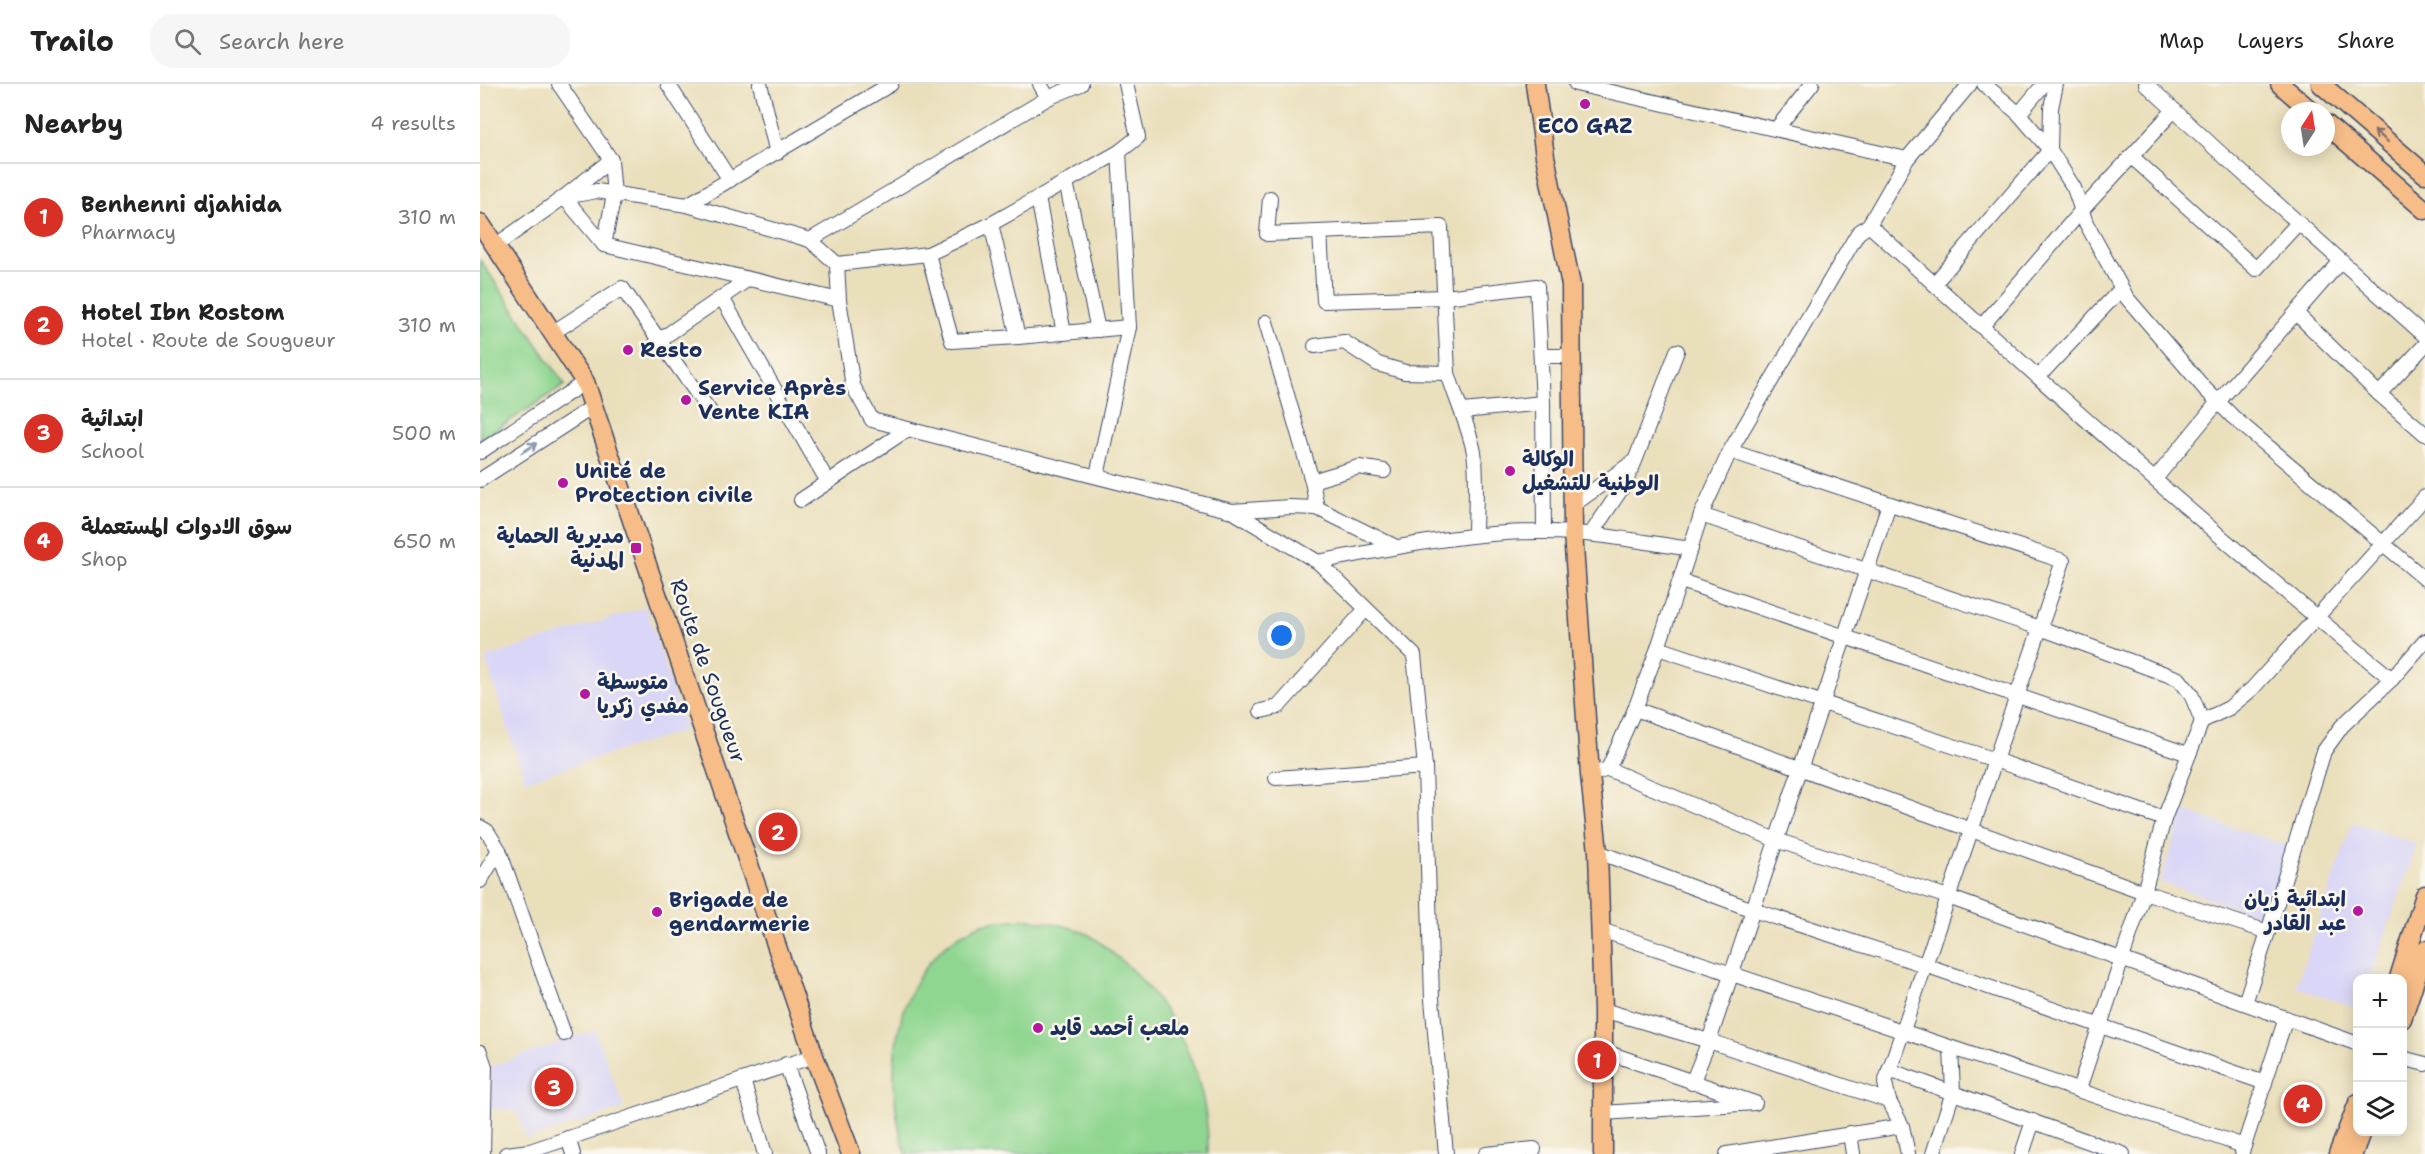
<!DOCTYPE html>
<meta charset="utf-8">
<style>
:root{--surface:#fff;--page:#f6f6f6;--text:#222;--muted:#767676;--line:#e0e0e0;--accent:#d93025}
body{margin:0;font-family:"Shantell Sans","Playpen Sans Arabic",sans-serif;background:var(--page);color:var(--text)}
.controls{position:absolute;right:18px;bottom:18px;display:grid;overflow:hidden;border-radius:12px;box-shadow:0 3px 15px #0003}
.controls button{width:54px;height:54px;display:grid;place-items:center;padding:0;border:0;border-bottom:2px solid var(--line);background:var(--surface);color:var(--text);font:30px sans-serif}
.compass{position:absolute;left:1801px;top:18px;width:54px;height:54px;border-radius:50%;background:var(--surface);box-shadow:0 3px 15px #0003;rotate:12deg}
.you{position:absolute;left:802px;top:552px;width:21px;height:21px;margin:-15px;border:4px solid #fff;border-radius:50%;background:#1a73e8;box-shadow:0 0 0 9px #1a73e833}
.badge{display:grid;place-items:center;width:39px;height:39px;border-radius:50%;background:var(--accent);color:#fff;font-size:20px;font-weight:700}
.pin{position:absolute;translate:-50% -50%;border:3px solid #fff;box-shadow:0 2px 6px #0006}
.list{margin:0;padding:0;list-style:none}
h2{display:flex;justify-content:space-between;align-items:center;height:78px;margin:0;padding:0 24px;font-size:26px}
h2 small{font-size:20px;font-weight:400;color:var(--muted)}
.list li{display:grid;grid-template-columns:39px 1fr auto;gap:18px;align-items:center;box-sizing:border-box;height:108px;padding:0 24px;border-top:2px solid var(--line)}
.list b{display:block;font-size:22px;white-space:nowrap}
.list p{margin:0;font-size:20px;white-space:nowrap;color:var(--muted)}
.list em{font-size:20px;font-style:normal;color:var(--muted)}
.icon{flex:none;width:33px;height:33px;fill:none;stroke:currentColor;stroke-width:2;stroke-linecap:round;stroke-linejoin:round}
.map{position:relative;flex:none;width:1945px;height:1070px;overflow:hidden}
header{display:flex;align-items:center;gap:36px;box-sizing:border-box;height:84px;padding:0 30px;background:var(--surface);border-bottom:2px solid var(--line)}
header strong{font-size:28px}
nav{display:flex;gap:33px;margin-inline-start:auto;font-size:21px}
.search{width:420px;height:54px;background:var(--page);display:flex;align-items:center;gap:15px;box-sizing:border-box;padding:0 21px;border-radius:24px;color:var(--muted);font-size:22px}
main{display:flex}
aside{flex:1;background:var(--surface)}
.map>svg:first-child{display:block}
.built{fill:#d9d6f7}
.green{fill:#8fd690;stroke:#558277;stroke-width:1.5}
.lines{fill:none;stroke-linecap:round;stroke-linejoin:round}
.minor-casing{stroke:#3a496c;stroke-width:16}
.major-casing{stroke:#3a496c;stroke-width:21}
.minor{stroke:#fff;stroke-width:14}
.major{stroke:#f7bd88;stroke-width:18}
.oneway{stroke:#7e6f71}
.oneway2{stroke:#8d97ae}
.poi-dot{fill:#b5179e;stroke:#fbf7ec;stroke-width:2}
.labels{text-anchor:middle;stroke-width:5;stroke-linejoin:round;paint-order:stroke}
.poi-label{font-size:21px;font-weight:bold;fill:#1b2f5e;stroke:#fbf7ec;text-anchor:start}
.street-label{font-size:21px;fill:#1b2f5e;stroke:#fbf7ec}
</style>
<header>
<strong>Trailo</strong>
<div class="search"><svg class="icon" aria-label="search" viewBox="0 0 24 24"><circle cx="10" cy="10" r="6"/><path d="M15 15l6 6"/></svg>Search here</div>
<nav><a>Map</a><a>Layers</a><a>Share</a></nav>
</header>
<main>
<aside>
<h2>Nearby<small>4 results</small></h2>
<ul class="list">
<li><span class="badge">1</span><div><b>Benhenni djahida</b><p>Pharmacy</p></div><em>310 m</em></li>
<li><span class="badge">2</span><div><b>Hotel Ibn Rostom</b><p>Hotel · Route de Sougueur</p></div><em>310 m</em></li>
<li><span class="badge">3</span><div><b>ابتدائية</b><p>School</p></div><em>500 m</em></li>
<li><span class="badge">4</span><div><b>سوق الادوات المستعملة</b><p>Shop</p></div><em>650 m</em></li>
</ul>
</aside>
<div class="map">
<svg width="1945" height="1070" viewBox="0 0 1945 1070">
<rect width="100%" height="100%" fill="#fbf7ec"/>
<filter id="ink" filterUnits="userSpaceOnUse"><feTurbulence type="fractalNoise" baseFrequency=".0167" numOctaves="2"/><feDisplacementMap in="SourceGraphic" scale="12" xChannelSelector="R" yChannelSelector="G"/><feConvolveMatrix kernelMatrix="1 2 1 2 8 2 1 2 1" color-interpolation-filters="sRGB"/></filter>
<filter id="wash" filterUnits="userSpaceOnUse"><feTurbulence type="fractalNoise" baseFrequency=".008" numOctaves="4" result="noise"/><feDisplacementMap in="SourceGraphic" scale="24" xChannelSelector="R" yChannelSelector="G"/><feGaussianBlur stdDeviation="1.35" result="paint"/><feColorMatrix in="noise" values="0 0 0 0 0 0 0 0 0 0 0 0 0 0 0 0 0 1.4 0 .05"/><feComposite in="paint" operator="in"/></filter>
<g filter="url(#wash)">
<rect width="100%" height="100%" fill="#eadfbb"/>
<g class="built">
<path d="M166,523L205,646L45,697L5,574Z"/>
<path d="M1704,727L1813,764L1789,835L1680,798Z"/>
<path d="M1873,738L1937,760L1890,894H1878L1877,924L1816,903Z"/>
<path d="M115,946L144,1024L47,1056L37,1027L11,1025L12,982Z"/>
</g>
<g class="green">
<path d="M0,176L85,301L0,356Z"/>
<path d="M544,835C565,837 583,840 603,848C615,853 626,863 636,872C694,920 730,995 728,1070H426C400,989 412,874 503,840C515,836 532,837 544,835Z"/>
</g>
</g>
<g filter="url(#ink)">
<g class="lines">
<g class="minor-casing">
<g id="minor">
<path d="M79,0L131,76L134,111L124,161"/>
<path d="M188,0L250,96"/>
<path d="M280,0L297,69"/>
<path d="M560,0L568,14"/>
<path d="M1096,0L1427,75"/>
<path d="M1504,0L1539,30L1570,66L1594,104L1606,139L1647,214L1725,305L1753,333L1945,495"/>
<path d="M1666,0L1737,66L1945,252"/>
<path d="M1539,30L1564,0"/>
<path d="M1297,44L1332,0"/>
<path d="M1651,72L1776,185L1818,139"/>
<path d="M131,76L84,113L124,161L359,216"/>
<path d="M586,98L618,246"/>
<path d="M558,114L584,249"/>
<path d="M790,114L787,150L961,143L968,289C976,316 988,340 994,368C998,394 995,424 995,451"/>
<path d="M207,121L411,0"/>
<path d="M511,140L538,253"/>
<path d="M1389,141C1560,296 1732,450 1912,595"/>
<path d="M840,148L844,217L965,213L1057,202L1063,319L1064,448"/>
<path d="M330,156L568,14L601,0"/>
<path d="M15,162L84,113L117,107L207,121L330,156L357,180L359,216L373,302L392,336L752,427L838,478L934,571L945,683L952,915L966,1070"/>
<path d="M448,170L472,257L538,253L649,243"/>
<path d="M357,180L448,170L511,140L639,68"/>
<path d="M1454,200L1570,66L1571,24L1576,0"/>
<path d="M242,214L348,398"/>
<path d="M1816,229L1899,310L1945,350"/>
<path d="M786,238L832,397L837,424"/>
<path d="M1502,242L1602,126L1694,26"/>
<path d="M72,249L142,204L231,329"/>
<path d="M178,257L267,196"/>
<path d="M835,262L864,258L898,280L925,288L968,289"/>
<path d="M1061,272H1091"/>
<path d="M1559,292L1641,205"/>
<path d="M1899,310L1945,261"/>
<path d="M983,327L1063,319"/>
<path d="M0,368L105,298"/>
<path d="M617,392L649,243L639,68L658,53L646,0"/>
<path d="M1675,395L1738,318L1861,177"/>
<path d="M0,396L114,322"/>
<path d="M832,397L879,383L904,387"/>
<path d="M321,416L428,345"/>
<path d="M1093,421L1153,378"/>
<path d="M752,427L810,423L837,424L916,463"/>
<path d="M1221,431L1560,544L1699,595L1711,610L1722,637L1684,735L1664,808L1599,1005"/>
<path d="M1111,450L1144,401L1155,377L1197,267"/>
<path d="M838,478C913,464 989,447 1065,448C1114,448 1162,458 1211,465"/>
<path d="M1201,497L1708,670"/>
<path d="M1178,564L1515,676L1684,735"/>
<path d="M1155,625L1664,808L1788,848L1765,919"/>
<path d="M781,627L798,623L885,526"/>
<path d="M1722,637L1749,624L1772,605L1945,413"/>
<path d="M1128,685L1296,756L1468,813L1878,960"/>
<path d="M1110,691L1128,685L1155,625L1178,564L1221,431L1250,367L1378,149L1389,141L1427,75L1490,0"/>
<path d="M796,694L945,683"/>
<path d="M0,743L7,747L19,766L84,950"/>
<path d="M1118,768L1273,826L1445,881L1785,999"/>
<path d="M0,797L19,766"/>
<path d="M1121,846L1764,1062"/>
<path d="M1788,848L1844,667L1862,642L1912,595L1945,557"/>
<path d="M1123,926L1229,957L1409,1017"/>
<path d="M0,968L5,983L3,1070"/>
<path d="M1922,974L1945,980"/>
<path d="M306,980L338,1070"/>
<path d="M1409,986L1643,1070"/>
<path d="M263,996L285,1070"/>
<path d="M1212,999L1229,957L1409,420"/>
<path d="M1123,1029L1275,1019L1123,967"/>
<path d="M1422,1042L1428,1070"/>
<path d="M1370,1049L1373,1070"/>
<path d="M88,1054L93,1070"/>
<path d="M1762,1068L1806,934"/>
<path d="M26,1070L50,1067L334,972"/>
<path d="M1006,1070L1054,1065"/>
<path d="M1247,1070L1422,1042L1409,1017L1405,999L1583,477L1250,367"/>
<path d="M1453,1070L1473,1008L1471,964"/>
<path d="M1542,1070L1553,1037"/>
</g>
</g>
<g class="major-casing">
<g id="major">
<path d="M1055,0L1065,72L1091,201L1093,449L1110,691L1118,768L1123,926V1070"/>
<path d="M1800,0L1831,27"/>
<path d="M1841,0L1945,90"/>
<path d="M1846,40L1945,126"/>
<path d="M0,139L105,298L334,972L371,1070"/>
<path d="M1919,894L1945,811"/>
<path d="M1922,935L1945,866"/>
<path d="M1858,1070L1878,1019"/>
<path d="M1873,1070L1881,1048"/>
</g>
</g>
<use href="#minor" class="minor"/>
<use href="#major" class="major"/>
</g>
<defs><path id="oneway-shaft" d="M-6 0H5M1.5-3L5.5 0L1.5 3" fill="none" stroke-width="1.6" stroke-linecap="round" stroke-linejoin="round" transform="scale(1.5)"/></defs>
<use class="oneway" href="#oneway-shaft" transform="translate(1901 52) rotate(-139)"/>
<use class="oneway2" href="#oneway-shaft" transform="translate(49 364) rotate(-33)"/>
</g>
<g class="poi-dot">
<circle cx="1105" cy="20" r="6"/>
<circle cx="148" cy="266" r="6"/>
<circle cx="206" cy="316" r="6"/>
<circle cx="1030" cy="387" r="6"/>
<circle cx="83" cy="399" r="6"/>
<rect x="150" y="458" width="12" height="12" rx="3"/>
<circle cx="105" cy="610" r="6"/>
<circle cx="1878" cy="827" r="6"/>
<circle cx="177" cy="828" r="6"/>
<circle cx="558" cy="944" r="6"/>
</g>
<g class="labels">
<g class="poi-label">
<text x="1105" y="49" text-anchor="middle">ECO GAZ</text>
<text x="160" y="273">Resto</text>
<text x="218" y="311">Service Après<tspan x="218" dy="24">Vente KIA</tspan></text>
<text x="1042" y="382">الوكالة<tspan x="1042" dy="24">الوطنية للتشغيل</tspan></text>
<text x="95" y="394">Unité de<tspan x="95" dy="24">Protection civile</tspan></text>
<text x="144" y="459" text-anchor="end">مديرية الحماية<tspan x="144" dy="24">المدنية</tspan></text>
<text x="117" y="605">متوسطة<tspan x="117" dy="24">مفدي زكريا</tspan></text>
<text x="1866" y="822" text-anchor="end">ابتدائية زيان<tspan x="1866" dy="24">عبد القادر</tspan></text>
<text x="189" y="823">Brigade de<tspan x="189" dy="24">gendarmerie</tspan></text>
<text x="570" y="951">ملعب أحمد قايد</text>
</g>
<g class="street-label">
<text transform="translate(228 587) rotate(71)" y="7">Route de Sougueur</text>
</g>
</g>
</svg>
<div class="controls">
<button>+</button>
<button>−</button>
<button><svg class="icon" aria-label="layers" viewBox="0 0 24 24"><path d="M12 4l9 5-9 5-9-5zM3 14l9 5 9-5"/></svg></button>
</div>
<svg class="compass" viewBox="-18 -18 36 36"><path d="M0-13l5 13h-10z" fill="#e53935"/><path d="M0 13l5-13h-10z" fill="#767676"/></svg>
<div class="you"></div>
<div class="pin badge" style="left:1117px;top:976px">1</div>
<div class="pin badge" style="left:298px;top:748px">2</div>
<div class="pin badge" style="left:74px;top:1003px">3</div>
<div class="pin badge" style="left:1823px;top:1020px">4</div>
</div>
</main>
